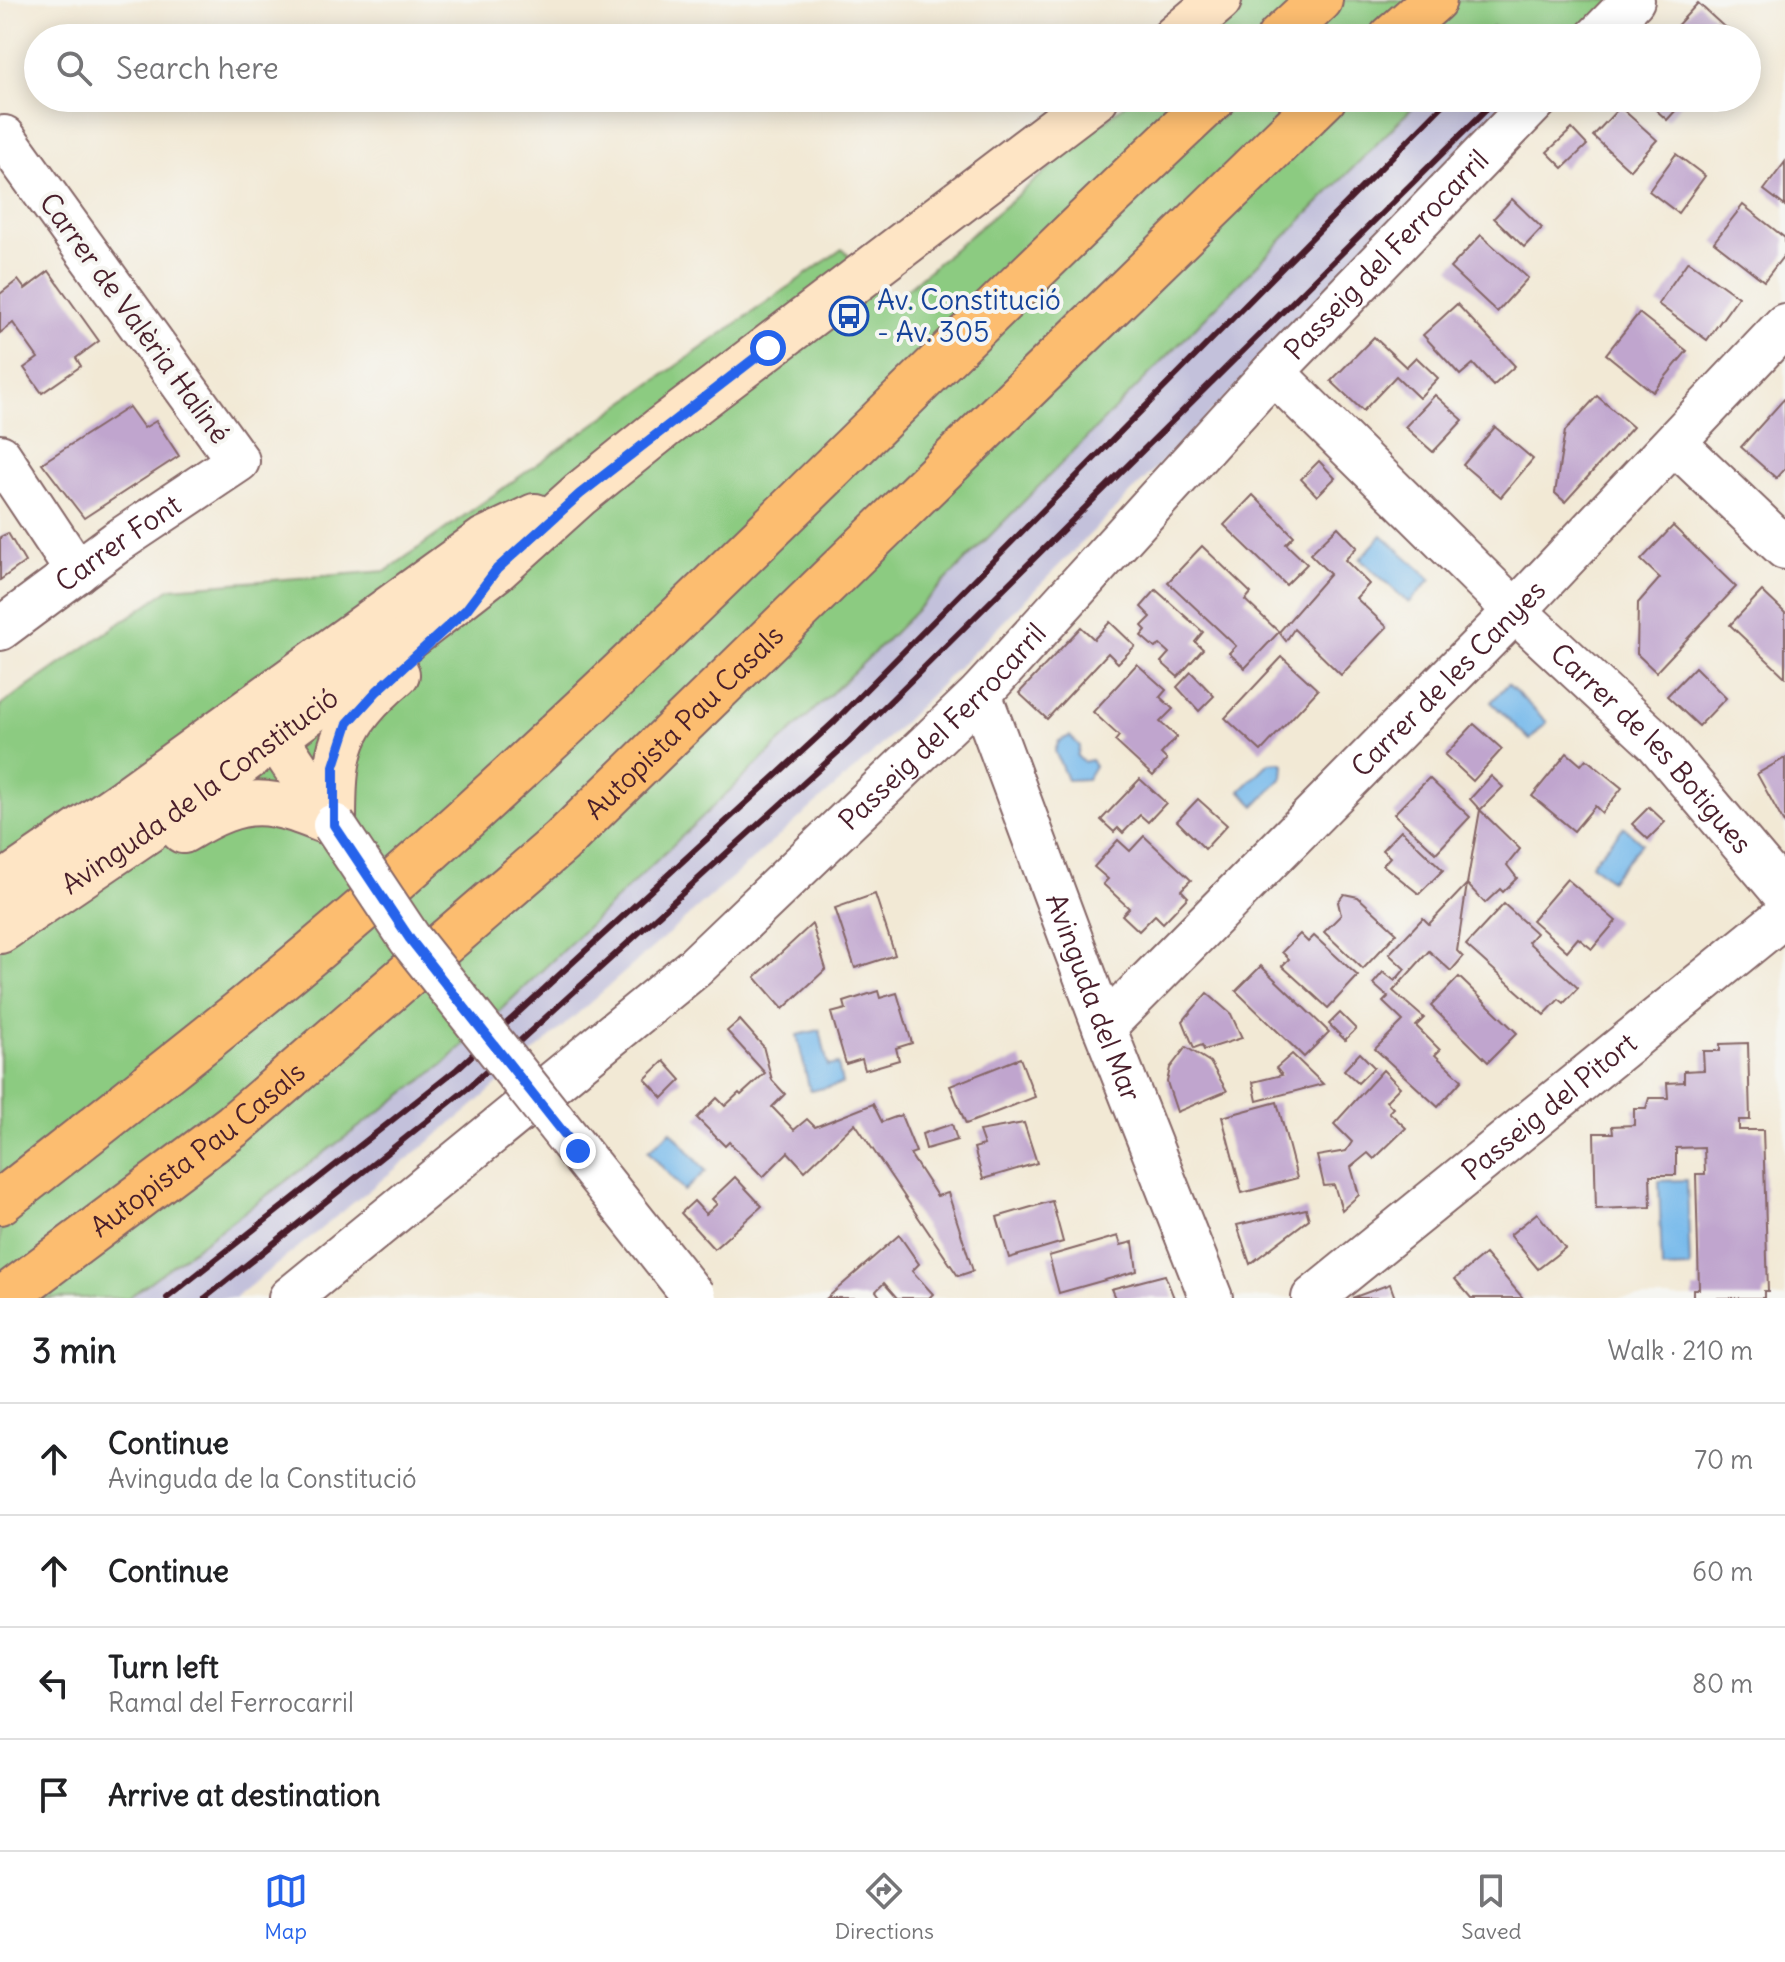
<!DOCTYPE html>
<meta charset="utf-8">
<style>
:root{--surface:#fff;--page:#f6f6f6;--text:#202124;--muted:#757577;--line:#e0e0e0;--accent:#2563eb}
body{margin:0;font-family:Delius,sans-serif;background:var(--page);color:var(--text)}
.stop{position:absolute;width:24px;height:24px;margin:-18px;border:6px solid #2563eb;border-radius:50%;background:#fff}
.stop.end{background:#2563eb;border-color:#fff;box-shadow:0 2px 8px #0008}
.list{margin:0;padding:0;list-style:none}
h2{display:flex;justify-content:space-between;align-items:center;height:104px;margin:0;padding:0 32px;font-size:34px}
h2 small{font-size:26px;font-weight:400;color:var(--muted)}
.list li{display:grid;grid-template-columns:52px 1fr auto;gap:24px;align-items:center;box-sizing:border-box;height:112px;padding:0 32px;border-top:2px solid var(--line)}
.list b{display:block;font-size:30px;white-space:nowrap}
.list p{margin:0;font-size:26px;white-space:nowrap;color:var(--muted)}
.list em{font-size:26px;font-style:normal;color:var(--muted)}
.icon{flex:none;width:44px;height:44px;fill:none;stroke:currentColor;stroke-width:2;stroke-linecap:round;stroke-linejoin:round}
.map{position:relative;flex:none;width:1785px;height:1298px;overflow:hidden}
.search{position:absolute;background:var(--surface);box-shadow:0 4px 20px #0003;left:24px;right:24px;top:24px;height:88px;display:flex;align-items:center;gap:20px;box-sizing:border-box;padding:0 28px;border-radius:44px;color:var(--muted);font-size:30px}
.sheet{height:552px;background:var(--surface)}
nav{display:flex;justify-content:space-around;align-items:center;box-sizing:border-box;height:112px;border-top:2px solid var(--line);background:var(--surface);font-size:22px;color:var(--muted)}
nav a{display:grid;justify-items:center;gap:4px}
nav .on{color:var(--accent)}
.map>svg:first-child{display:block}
.industrial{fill:#c3c1db}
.green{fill:#8ccb81;stroke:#6b7556;stroke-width:2}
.water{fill:#76b9eb;stroke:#606c8b;stroke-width:2}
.building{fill:#c0a5ce}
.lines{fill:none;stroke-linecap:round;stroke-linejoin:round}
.street-casing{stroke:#856666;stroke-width:46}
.secondary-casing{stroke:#856666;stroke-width:48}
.highway-casing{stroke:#856666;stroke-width:48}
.street{stroke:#fff;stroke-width:42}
.secondary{stroke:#fee5c5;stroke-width:44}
.highway{stroke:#fcbd6f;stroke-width:44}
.rail{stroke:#4a1f2b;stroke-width:6}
.street-bridge-casing{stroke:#856666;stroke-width:46;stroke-linecap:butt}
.street-bridge{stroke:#fff;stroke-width:42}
.route{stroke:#2563eb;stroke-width:10}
.labels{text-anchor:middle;stroke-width:8;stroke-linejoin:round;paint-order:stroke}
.street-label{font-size:28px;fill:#4a1f2b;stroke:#f6f6f2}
.transit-label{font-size:28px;fill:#164399;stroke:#f6f6f2;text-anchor:start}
</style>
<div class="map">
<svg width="1785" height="1298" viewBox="0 0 1785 1298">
<rect width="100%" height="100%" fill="#f6f6f2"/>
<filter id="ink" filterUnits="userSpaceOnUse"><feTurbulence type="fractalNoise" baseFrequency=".0125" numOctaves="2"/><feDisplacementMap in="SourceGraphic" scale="16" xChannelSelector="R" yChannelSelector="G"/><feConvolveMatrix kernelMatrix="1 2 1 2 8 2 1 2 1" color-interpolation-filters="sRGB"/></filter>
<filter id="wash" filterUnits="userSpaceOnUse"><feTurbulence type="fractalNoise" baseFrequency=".006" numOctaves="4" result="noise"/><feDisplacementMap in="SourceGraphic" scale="32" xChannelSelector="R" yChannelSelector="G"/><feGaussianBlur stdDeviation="1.8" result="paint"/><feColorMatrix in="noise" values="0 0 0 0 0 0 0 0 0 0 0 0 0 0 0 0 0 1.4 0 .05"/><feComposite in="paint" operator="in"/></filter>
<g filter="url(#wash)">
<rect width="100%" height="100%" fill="#f2e9d5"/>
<path class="industrial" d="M1422,98H1523L871,755L466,1112L235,1298H128L444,1064L885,642Z"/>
<g class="green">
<path d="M1248,0H1617L1581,38H1508L1493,26L1481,38H1203Z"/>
<path d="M1132,98H1422L885,642L444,1064L128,1298H0V706L171,588L386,571L842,249L894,300Z"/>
</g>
<g class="water">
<path d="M1382,535L1431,579L1409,603L1360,559Z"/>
<path d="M1508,684L1547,722L1530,740L1491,702Z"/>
<path d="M1070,736L1080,746L1077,756L1083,762L1091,760L1095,766L1087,779L1067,780L1055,751L1059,741Z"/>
<path d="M1280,762L1284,764L1283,777L1255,806L1240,791L1269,763Z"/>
<path d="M1624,827L1642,843L1610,880L1591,864Z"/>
<path d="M820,1030L828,1066L838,1064L842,1084L810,1091L797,1035Z"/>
<path d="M671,1131L706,1171L684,1191L648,1151Z"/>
<path d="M1687,1180L1690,1268L1662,1269L1659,1181Z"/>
</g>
<g id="blocks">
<g class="building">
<path d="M1698,3L1734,36L1732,38H1680L1672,31Z"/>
<path d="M1643,98H1687L1667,120Z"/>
<path d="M1620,107L1657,140L1630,170L1593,136Z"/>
<path d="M1572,129L1587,145L1563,168L1547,152Z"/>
<path d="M1676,154L1705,176L1678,213L1649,191Z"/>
<path d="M1785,162V206L1764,190Z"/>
<path d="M1512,199L1542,228L1524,247L1494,218Z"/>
<path d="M1743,205L1785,238V254L1764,281L1714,242Z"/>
<path d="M1481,235L1528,278L1497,312L1450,268Z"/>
<path d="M1688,261L1738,297L1707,340L1658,304Z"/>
<path d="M49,271L99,341L76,358L81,366L42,393L24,368L38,358L13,323L0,333V294L18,280L25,289Z"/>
<path d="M1457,304L1515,366L1493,386L1473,364L1460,375L1423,335Z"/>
<path d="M1639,313L1687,351L1653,392L1606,354Z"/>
<path d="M1374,337L1406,367L1416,357L1438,378L1419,398L1396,376L1363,411L1331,381Z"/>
<path d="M1435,395L1463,420L1433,452L1405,427Z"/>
<path d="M1597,396L1633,427L1565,502L1555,493L1565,431Z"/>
<path d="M1785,398V468L1776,478L1741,447Z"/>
<path d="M129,407L144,428L156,421L179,456L84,518L42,463Z"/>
<path d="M1495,427L1533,459L1501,497L1463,465Z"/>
<path d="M1319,461L1335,478L1317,496L1301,479Z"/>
<path d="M1253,495L1294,536L1286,544L1307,564L1286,585L1224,525Z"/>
<path d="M1673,526L1736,587L1656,672L1637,654L1638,603L1660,578L1641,560Z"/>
<path d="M1338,527L1357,547L1345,560L1369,584L1356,598L1387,627L1341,675L1294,629L1286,641L1279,632L1330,574L1310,554Z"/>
<path d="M8,533L25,562L0,580V537Z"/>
<path d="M1202,546L1251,593L1245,600L1279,632L1245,668L1229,653L1236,646L1168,582Z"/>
<path d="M1156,590L1203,632L1195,642L1203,649L1178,677L1161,662L1169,653L1160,645L1155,648L1141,636L1146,630L1142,626L1151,617L1141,607Z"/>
<path d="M1762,591L1785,613V677L1730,625Z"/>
<path d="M1110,622L1135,646L1118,663L1108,653L1047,719L1019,693L1081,627L1094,639Z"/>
<path d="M1282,657L1318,690L1261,751L1225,718Z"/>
<path d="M1137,664L1166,690L1160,697L1173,709L1160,722L1177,737L1161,754L1167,760L1153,776L1115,741L1119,736L1093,712Z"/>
<path d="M1695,667L1726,698L1699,726L1667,696Z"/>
<path d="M1191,672L1214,696L1199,711L1177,687Z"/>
<path d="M1474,724L1502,749L1473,781L1445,755Z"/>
<path d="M1567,753L1581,765L1586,759L1622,788L1602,813L1595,806L1574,831L1532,796Z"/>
<path d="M1785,758V825L1757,774Z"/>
<path d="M1491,776L1503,787L1480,810L1470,799Z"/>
<path d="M1429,778L1470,817L1436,853L1394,814Z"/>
<path d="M1140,779L1166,803L1148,822L1140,815L1123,833L1118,828L1114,832L1101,820Z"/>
<path d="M1198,799L1227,825L1205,849L1177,821Z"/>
<path d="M1649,807L1665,822L1648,839L1632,824Z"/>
<path d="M1480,810L1520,849L1507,865L1517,878L1503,892L1500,889L1485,903L1467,884Z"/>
<path d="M1401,830L1443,870L1419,894L1383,865L1390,857L1382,850Z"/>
<path d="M1144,836L1191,880L1181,890L1188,897L1163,923L1155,915L1139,931L1122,915L1129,908L1103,884L1108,879L1094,867L1118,840L1130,851Z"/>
<path d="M1567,879L1616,921L1592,949L1578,938L1567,951L1532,920Z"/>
<path d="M1467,884L1457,951L1463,957L1451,971L1429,951L1393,991L1424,1018L1416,1026L1440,1050L1435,1055L1462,1080L1438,1107L1375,1049L1403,1021L1383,1002L1388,997L1373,984L1383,972L1395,981L1405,969L1389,954L1423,918L1429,924Z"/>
<path d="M875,894L895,955L855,968L835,908Z"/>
<path d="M1344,894L1358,897L1397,933L1363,969L1324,932L1341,915L1338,902Z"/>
<path d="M1504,904L1536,933L1528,942L1578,988L1564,1003L1559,999L1544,1015L1466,945Z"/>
<path d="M812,924L826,969L783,1009L755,977Z"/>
<path d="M1300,934L1308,942L1314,936L1358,976L1328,1008L1282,966L1289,959L1282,952Z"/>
<path d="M1261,966L1329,1032L1304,1057L1236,991Z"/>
<path d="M1459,977L1517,1033L1488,1062L1431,1006Z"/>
<path d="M878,991L880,998L897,993L912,1043L896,1048L899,1060L865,1070L862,1059L846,1064L831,1013L846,1009L844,1002Z"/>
<path d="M1207,993L1231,1014L1242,1038L1204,1050L1202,1045L1194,1048L1183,1021Z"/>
<path d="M1340,1013L1356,1029L1345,1040L1329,1024Z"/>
<path d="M740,1020L763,1046L772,1080L785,1094L772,1107L794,1130L807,1119L815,1127L873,1104L882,1122L901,1115L916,1152L910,1154L937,1196L948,1193L973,1271L958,1276L855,1123L805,1171L788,1152L763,1177L729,1142L725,1146L697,1118L717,1098L725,1106L739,1093L741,1095L765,1073L727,1031Z"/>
<path d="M1748,1043L1750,1120H1739V1130H1763L1768,1291H1764V1298H1693V1289H1699L1696,1174H1705L1704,1147L1676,1148V1175H1650L1651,1207L1596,1209L1594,1133H1613L1612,1126L1634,1125V1108H1646L1649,1098H1668L1667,1083L1684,1082V1071L1704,1070L1703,1051H1720V1044Z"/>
<path d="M1186,1047L1210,1062L1227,1091L1177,1112L1167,1082L1170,1068Z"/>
<path d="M1360,1053L1374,1067L1358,1083L1344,1070Z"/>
<path d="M1292,1054L1323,1084L1257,1101L1253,1082L1282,1075L1276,1068Z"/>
<path d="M1020,1058L1035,1097L966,1124L950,1086Z"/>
<path d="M664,1061L681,1080L663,1098L645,1079Z"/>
<path d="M1383,1070L1400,1087L1386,1101L1393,1108L1389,1112L1406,1128L1374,1159L1368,1153L1351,1167L1359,1195L1342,1210L1334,1185L1324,1186L1317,1156L1346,1151L1352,1142L1334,1124Z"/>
<path d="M1277,1102L1297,1178L1242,1193L1222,1117Z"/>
<path d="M1024,1123L1037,1163L983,1179L974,1148L984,1145L979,1131Z"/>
<path d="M952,1124L957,1140L926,1149L922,1134Z"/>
<path d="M735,1177L762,1206L714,1249L681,1213L694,1201L706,1214L717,1204L712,1199Z"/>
<path d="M1052,1201L1063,1242L1009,1258L997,1217Z"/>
<path d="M1306,1209L1309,1219L1250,1264L1237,1225Z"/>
<path d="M1537,1213L1565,1248L1538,1269L1510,1235Z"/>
<path d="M899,1235L919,1264L912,1271L933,1294L929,1298H897L884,1283L876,1291L881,1298H827Z"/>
<path d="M1118,1236L1121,1245L1133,1242L1137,1271L1059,1293L1049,1256Z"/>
<path d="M1485,1254L1523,1298H1471L1455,1279Z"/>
<path d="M1165,1275L1174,1298H1115L1111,1289Z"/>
<path d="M1390,1284L1395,1298H1352Z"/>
</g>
</g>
</g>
<g filter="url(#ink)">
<use href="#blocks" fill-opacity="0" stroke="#856666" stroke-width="2"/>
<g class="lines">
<g class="street-casing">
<g id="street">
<path d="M1596,38L1633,0"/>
<path id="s1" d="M1273,372L1515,611L1656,742L1785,895"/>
<path d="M1676,444L1785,548"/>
<path d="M0,456L77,572"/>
<path id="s2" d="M0,629L117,542L238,461L4,137"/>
<path id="s3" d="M980,694L1104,1027L1211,1298"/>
<path id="s4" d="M1104,1027L1515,611L1785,325"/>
<path id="s5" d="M290,1298L695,967L980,694L1273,372L1538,98"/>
<path id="s6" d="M1313,1298L1785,915"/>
</g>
</g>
<g class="secondary-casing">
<g id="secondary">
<path d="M1174,38L1219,0"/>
<path d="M244,741L280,744L334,825"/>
<path d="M334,825C334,750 337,725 397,674"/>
<path d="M183,831C247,792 269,798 334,825"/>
<path d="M0,886L125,800L484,540L535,516"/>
<path id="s7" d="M0,931L169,816L380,660L497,569L580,494L662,428L1096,98"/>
</g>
</g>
<g class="highway-casing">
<g id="highway">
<path d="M1279,38L1320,0"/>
<path d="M1391,38L1434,0"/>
<path d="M0,1202C145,1088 291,976 428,852C698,610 949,346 1214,98"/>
<path id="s8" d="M4,1298L234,1125L561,842L1324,98"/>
</g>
</g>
<use href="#street" class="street"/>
<use href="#secondary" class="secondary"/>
<use href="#highway" class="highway"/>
<g class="rail">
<path d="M1509,38L1510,37"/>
<path d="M167,1298L457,1069L835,721L1450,98"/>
<path d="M205,1298L468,1088L849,742L1498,98"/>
</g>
<g class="street-bridge-casing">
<path id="street-bridge" d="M334,825L410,939L695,1298"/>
</g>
<use href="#street-bridge" class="street-bridge"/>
</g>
</g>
<g class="lines" filter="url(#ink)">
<path class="route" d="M578,1151L410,939L334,825V766L348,723L377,691L466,610L497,569L580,494L768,348"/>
</g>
<defs>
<g id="bus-ring" transform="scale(2)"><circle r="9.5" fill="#f6f6f2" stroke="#1a4fb4" stroke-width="1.5"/><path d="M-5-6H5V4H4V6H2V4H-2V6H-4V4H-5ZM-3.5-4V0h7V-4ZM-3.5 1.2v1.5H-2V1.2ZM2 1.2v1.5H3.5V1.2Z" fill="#1a4fb4"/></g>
</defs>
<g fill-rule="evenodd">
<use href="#bus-ring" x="849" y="316"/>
</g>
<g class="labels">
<g class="street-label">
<text dy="10" stroke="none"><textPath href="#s5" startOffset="1516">Passeig del Ferrocarril</textPath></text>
<text transform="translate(135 318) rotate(54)" y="10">Carrer de Valèria Haliné</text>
<text dy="10" stroke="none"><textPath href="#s2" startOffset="146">Carrer Font</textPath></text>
<text dy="10" stroke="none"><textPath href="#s4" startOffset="490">Carrer de les Canyes</textPath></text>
<text dy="10" stroke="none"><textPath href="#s8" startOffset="892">Autopista Pau Casals</textPath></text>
<text dy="10" stroke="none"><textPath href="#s5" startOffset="868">Passeig del Ferrocarril</textPath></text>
<text dy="10" stroke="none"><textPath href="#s1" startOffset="534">Carrer de les Botigues</textPath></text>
<text dy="10" stroke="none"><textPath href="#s7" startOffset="244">Avinguda de la Constitució</textPath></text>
<text dy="10" stroke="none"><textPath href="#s3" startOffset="324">Avinguda del Mar</textPath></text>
<text dy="10" stroke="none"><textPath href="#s6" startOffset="304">Passeig del Pitort</textPath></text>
<text dy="10" stroke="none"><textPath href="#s8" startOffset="244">Autopista Pau Casals</textPath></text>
</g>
<g class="transit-label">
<text x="877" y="310">Av. Constitució<tspan x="877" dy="32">- Av. 305</tspan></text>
</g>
</g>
</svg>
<div class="stop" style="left:768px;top:348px"></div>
<div class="stop end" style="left:578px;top:1151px"></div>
<div class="search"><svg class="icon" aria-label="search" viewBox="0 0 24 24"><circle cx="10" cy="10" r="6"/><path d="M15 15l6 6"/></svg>Search here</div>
</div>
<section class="sheet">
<h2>3 min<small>Walk · 210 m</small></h2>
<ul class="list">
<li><svg class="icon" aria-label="ahead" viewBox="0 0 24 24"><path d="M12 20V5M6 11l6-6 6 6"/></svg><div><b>Continue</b><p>Avinguda de la Constitució</p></div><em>70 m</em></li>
<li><svg class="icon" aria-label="ahead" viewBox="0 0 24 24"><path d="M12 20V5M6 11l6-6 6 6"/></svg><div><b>Continue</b></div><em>60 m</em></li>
<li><svg class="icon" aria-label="left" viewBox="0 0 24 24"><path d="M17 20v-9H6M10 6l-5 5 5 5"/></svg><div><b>Turn left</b><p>Ramal del Ferrocarril</p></div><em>80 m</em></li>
<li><svg class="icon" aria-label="arrive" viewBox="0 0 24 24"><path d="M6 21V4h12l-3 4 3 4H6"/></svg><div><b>Arrive at destination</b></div></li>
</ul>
</section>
<nav>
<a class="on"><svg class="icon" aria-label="map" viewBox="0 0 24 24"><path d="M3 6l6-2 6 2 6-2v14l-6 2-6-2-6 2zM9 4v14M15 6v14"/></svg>Map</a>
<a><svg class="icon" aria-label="directions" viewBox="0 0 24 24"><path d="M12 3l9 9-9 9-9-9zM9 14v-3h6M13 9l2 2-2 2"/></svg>Directions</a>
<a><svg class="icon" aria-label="saved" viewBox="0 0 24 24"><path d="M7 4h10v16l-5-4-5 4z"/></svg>Saved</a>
</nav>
